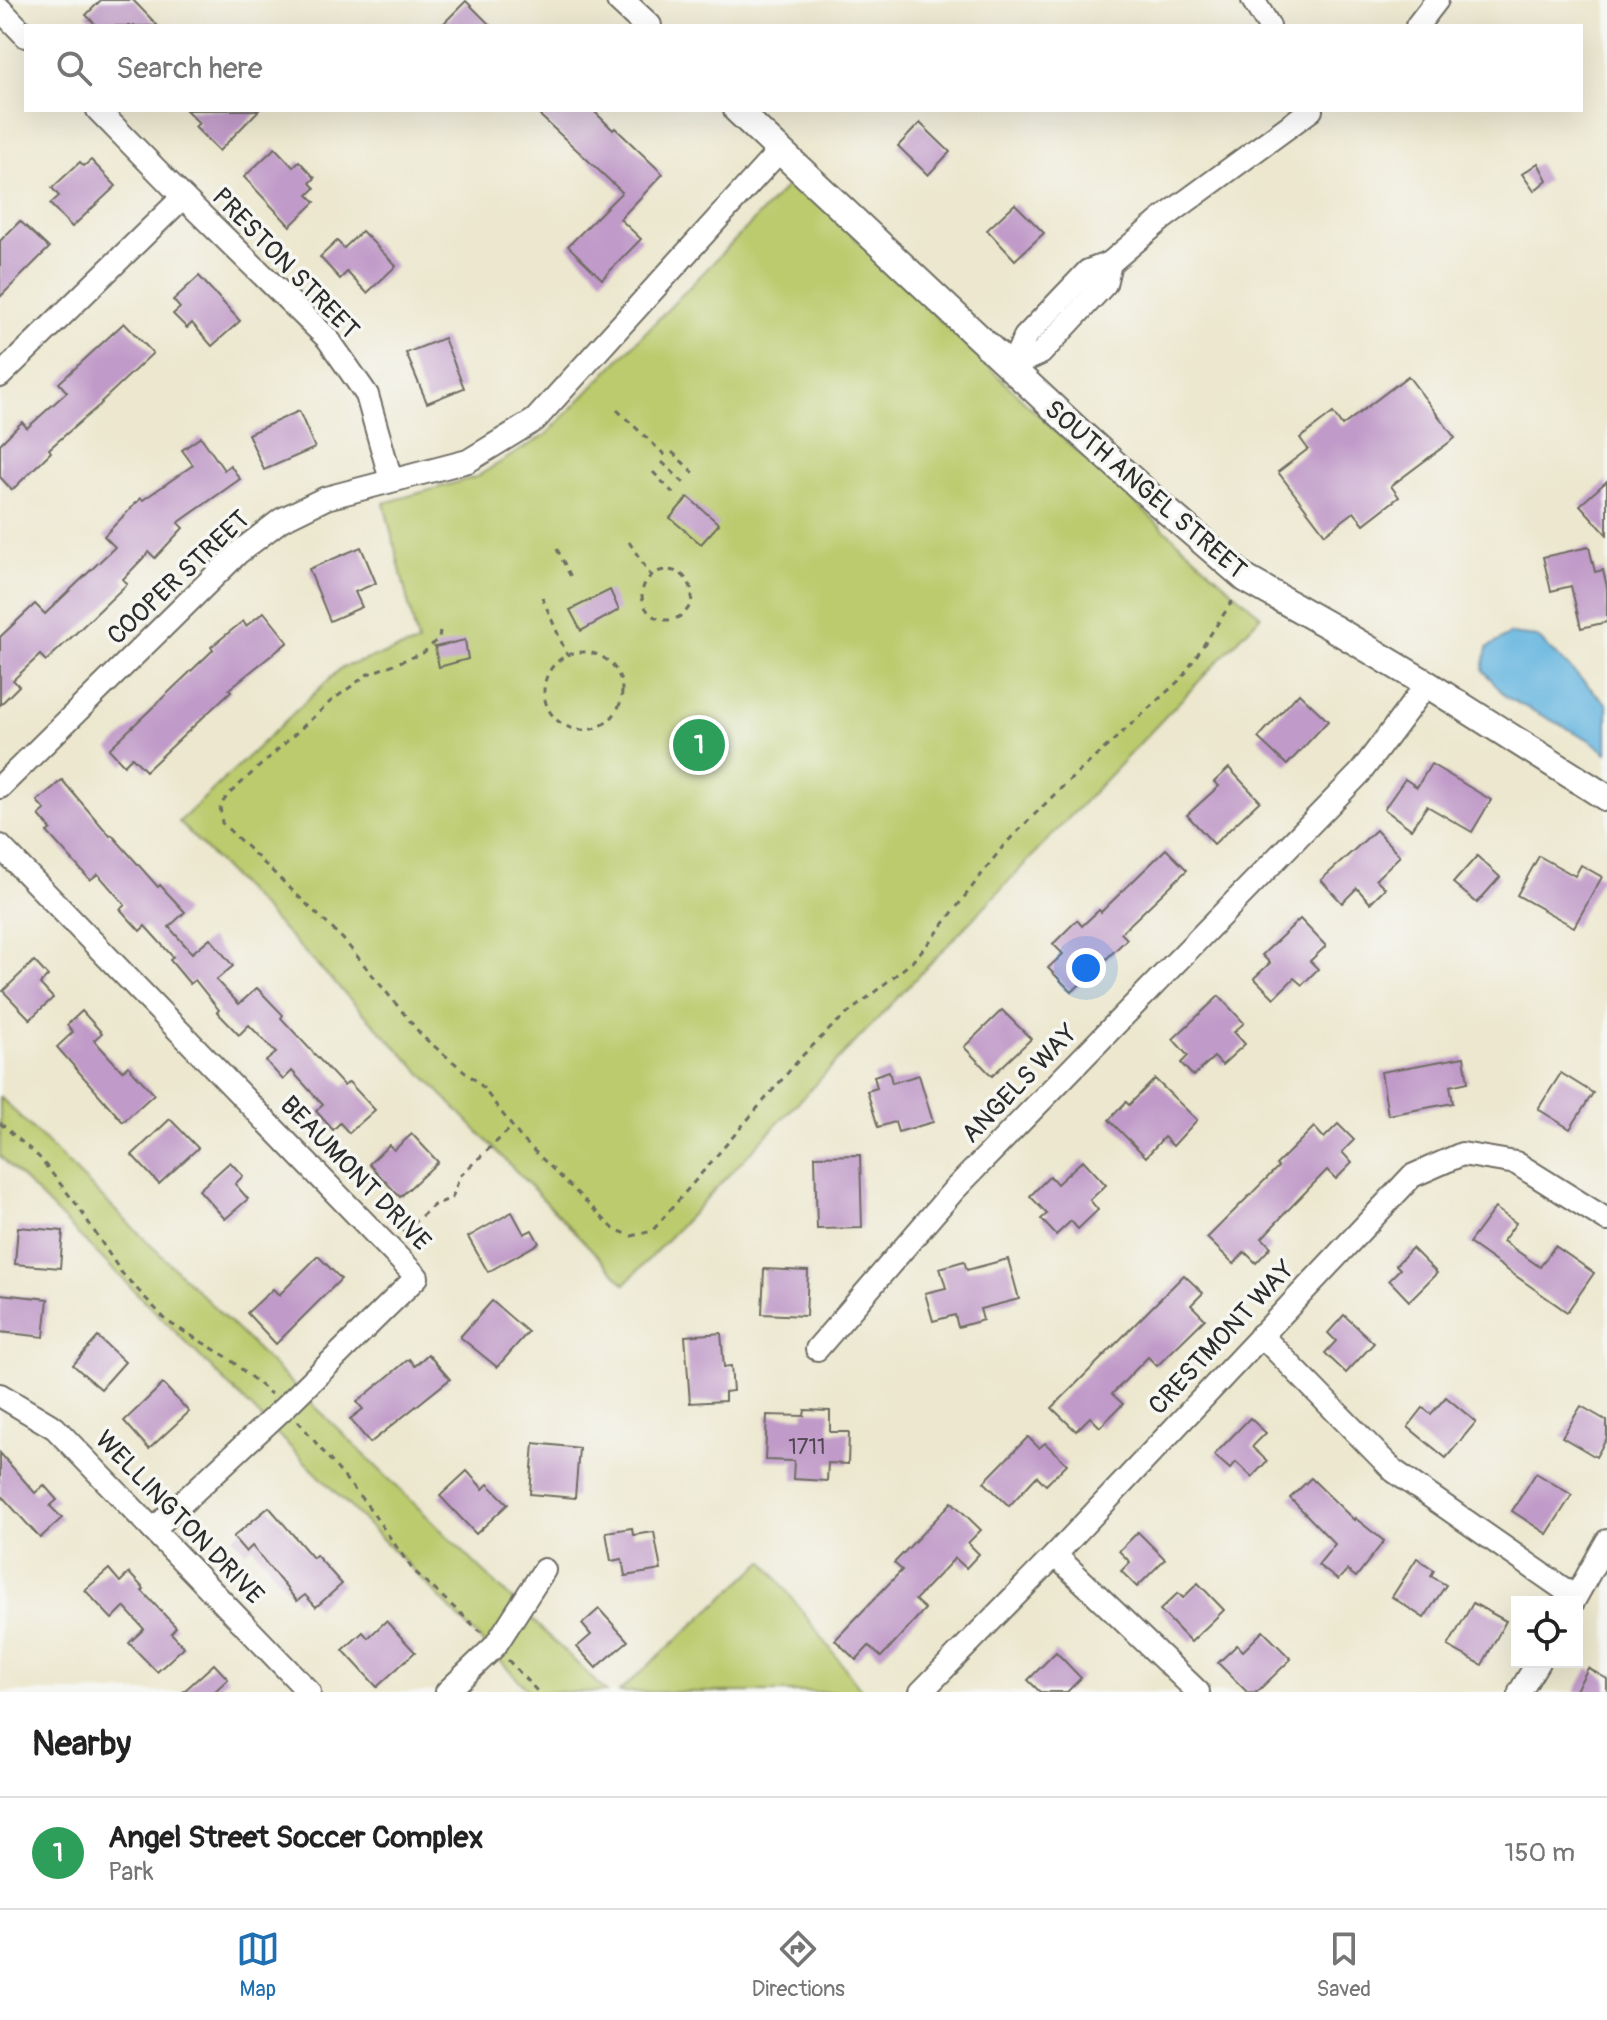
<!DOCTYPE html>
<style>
:root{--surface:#fff;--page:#f6f6f6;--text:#222;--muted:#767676;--line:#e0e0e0;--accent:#1f6fb2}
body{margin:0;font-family:Pangolin,sans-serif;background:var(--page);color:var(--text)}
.controls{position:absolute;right:24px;bottom:24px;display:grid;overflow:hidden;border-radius:0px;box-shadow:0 8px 32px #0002}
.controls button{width:72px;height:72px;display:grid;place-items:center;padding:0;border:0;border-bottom:2px solid var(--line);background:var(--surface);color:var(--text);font:40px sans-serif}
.you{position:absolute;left:1086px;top:968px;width:28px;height:28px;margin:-20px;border:6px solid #fff;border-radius:50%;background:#1a73e8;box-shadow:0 0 0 12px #1a73e833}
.badge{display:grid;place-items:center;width:52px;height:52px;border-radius:50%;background:var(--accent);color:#fff;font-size:26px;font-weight:700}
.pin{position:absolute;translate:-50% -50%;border:4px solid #fff;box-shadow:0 2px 8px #0006}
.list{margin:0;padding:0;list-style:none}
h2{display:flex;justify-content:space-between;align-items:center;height:104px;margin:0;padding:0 32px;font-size:34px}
h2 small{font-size:26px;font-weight:400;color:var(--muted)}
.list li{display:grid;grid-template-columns:52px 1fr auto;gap:24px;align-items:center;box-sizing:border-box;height:112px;padding:0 32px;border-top:2px solid var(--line)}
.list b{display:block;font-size:30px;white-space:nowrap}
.list p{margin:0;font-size:26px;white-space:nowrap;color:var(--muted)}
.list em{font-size:26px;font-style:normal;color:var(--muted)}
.icon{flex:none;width:44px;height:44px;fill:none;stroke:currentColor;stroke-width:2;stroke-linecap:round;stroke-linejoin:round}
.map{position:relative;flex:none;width:1607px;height:1692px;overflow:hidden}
.search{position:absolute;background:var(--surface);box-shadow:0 8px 32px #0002;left:24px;right:24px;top:24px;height:88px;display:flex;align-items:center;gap:20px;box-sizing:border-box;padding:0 28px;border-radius:0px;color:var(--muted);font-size:30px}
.sheet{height:216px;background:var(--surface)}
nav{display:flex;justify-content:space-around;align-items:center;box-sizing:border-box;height:112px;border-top:2px solid var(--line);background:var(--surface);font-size:22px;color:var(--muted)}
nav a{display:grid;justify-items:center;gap:4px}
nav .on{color:var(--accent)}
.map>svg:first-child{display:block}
.green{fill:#bbcb6d;stroke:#737b4c;stroke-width:2}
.water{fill:#66b6e0;stroke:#487086;stroke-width:2}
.building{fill:#c09ac8}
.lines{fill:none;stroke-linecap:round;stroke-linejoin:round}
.minor-casing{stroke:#6f6d64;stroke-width:26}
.tertiary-casing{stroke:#6f6d64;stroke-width:30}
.path{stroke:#6f6d64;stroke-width:3;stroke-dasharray:6 6;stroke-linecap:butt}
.minor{stroke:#fff;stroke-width:22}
.tertiary{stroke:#fff;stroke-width:26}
.labels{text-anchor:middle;stroke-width:7;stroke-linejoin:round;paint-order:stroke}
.number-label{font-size:22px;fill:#504752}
.street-label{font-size:26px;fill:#2b2b2b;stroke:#f6f6f2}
</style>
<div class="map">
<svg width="1607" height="1692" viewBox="0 0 1607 1692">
<rect width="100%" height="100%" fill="#f6f6f2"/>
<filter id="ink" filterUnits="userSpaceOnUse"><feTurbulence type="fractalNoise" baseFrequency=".0125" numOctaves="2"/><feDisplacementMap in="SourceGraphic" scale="16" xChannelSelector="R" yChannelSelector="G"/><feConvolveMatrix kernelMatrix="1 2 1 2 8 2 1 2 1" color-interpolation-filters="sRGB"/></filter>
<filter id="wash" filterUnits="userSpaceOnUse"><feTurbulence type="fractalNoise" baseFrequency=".006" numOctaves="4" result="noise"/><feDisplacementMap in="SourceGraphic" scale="32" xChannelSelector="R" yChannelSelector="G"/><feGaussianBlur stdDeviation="1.8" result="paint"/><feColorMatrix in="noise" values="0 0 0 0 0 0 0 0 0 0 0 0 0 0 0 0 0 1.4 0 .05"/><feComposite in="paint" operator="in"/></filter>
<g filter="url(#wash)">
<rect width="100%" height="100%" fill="#ece7ce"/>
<g class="green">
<path d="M794,179L1057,433L1261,616L625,1284L179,822L341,668L418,643L384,503L476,477L547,434Z"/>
<path d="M0,1097L606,1692H530L413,1570L0,1156Z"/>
<path d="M764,1561L863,1692H619Z"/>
</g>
<path class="water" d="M1510,634L1537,637L1607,704V753L1590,740L1506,697L1483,670L1487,648Z"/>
<g id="blocks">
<g class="building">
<path d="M101,0H133L158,26H97L86,15Z"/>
<path d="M466,1L491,26H441Z"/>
<path d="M186,110H259L219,151L195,127L199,123Z"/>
<path d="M534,110H593L613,130L615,128L663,174L620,219L641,239L602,279L568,246L622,192Z"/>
<path d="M920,123L950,152L928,175L898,146Z"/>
<path d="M275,148L293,167L299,161L315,178L310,183L315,188L308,195L315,202L290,226L244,177Z"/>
<path d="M91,160L116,186L72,227L50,204L59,196L52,188L80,162L84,166Z"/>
<path d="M1538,163L1547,180L1534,191L1522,174Z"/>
<path d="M1015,204L1044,233L1015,260L987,230Z"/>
<path d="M20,221L49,248L0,297V241Z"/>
<path d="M362,231L396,266L367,293L347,272L340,279L320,257L337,241L344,248Z"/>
<path d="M199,276L240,321L212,346L192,323L187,328L173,314L180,308L173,300Z"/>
<path d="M124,323L153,353L101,402L102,403L49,449L51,452L12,490L0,477V444L22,422L27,428L67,392L59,383Z"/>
<path d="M444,338L464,388L427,403L406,353Z"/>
<path d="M1408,376L1455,438L1391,486L1399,497L1364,524L1354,512L1325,534L1278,472L1308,449L1300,438L1333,413L1342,426Z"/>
<path d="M299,411L315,448L264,470L248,434Z"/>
<path d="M201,437L224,470L230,465L240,479L178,523L183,528L155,558L149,552L123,579L127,584L76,633L46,661L40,655L13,680L19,686L0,705V637L35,604L45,614L115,547L104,536L141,498L143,500L193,465L182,450Z"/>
<path d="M1607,481V535L1580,505Z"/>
<path d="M688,497L719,524L701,544L670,518Z"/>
<path d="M361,547L376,583L355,592L362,607L330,621L309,569Z"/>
<path d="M1589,547L1595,572L1603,570L1607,587V622L1581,628L1571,586L1551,591L1543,557Z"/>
<path d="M610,590L619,610L581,631L570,610Z"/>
<path d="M264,612L288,642L229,689L231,691L146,771L132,757L124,765L109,749L213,650L211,647L243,621L246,626Z"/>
<path d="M465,640L468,659L439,667L435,647Z"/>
<path d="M1299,693L1328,721L1287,765L1258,738Z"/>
<path d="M1431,764L1491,800L1472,832L1427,806L1411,829L1384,809L1405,779L1417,787Z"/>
<path d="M1229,768L1260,801L1214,844L1187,815L1219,786L1214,782Z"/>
<path d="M62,780L110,836L112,835L158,887L160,885L185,912L169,927L192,953L210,938L233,966L216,980L239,1004L257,988L283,1015L281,1018L344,1086L349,1082L375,1110L349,1133L340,1123L333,1130L316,1111L323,1105L292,1071L283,1080L266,1061L276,1053L249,1025L239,1035L217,1012L219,1010L195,980L190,984L170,960L173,957L145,926L140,931L120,909L125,905L98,874L90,880L47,832L51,829L39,815L45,810L37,801Z"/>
<path d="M1376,830L1400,856L1376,879L1385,888L1370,903L1357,888L1342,903L1321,880Z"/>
<path d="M1166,849L1187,870L1121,933L1127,939L1072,992L1048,968L1063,954L1053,944L1077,920L1082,926L1099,910L1101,912Z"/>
<path d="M1477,856L1500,877L1477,903L1453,883Z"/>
<path d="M1539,856L1575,876L1581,865L1602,877L1574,927L1517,895Z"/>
<path d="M1300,919L1326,946L1310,961L1318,969L1302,985L1294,978L1274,998L1254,978L1270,963L1262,955Z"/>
<path d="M34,961L48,976L40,984L53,998L30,1019L3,991Z"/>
<path d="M1219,996L1244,1023L1234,1032L1245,1044L1222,1065L1214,1057L1193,1076L1181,1063L1188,1056L1173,1039Z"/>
<path d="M1002,1010L1031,1039L992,1076L964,1047Z"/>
<path d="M82,1011L102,1033L94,1040L122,1071L128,1066L154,1094L123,1122L57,1047L73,1032L67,1025Z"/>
<path d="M1464,1057L1468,1082L1450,1086L1453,1103L1388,1115L1381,1072Z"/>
<path d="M889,1071L892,1083L919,1075L933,1122L898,1132L895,1122L878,1127L867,1091L877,1088L874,1076Z"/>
<path d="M1561,1073L1593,1093L1570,1129L1538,1109Z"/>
<path d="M1155,1079L1197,1120L1173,1146L1164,1137L1146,1157L1109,1120L1126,1102L1129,1105Z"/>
<path d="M170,1119L198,1148L159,1184L132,1155Z"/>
<path d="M1338,1124L1354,1140L1342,1152L1352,1163L1336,1179L1327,1170L1287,1211L1262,1238L1271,1247L1256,1263L1245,1252L1234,1264L1207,1238L1278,1167L1276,1165L1314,1127L1324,1138Z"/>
<path d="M412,1134L438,1162L400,1197L369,1164L389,1145L394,1150Z"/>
<path d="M860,1155L862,1228L817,1229L815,1156Z"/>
<path d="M1083,1160L1106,1185L1090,1200L1098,1210L1078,1229L1071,1221L1056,1235L1041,1219L1047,1214L1030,1196L1050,1176L1057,1184Z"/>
<path d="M230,1162L243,1176L235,1184L248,1199L225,1219L199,1190Z"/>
<path d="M1495,1208L1516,1223L1503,1241L1540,1267L1555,1246L1594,1273L1567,1312L1469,1243Z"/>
<path d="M512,1212L524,1234L532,1230L539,1243L488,1272L468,1237Z"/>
<path d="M18,1227L63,1231L60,1268L15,1264Z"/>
<path d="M1412,1248L1437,1273L1409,1301L1389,1280L1400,1269L1396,1265Z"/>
<path d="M318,1256L341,1279L276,1344L247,1313L273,1289L279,1295Z"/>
<path d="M1008,1259L1019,1299L980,1309L983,1320L958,1327L955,1315L933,1321L925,1293L946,1288L940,1268L964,1261L967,1270Z"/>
<path d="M764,1269L808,1271L806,1316L762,1314Z"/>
<path d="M1184,1275L1203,1293L1191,1305L1205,1319L1157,1366L1148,1357L1112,1394L1123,1404L1100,1427L1090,1417L1076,1431L1052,1408Z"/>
<path d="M0,1294L48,1299L44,1337L0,1332Z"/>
<path d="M492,1301L528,1332L497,1367L460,1337Z"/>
<path d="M1344,1315L1374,1343L1346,1373L1325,1353L1336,1341L1328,1333Z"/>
<path d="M721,1333L724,1367L731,1366L733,1391L725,1392V1401L690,1403L685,1336Z"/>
<path d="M98,1337L125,1362L101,1389L73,1365Z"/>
<path d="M428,1354L450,1379L370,1443L350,1419L363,1409L357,1402L409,1359L415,1366Z"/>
<path d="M163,1384L189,1412L149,1449L124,1421Z"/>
<path d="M1446,1397L1476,1422L1446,1458L1408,1427L1423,1408L1431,1414Z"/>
<path d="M1581,1406L1607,1421V1438L1596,1457L1562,1437Z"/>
<path d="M805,1410L830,1411V1432H849L848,1464L828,1463L827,1481L793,1479L794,1461L765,1460L767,1415L804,1416Z"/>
<path d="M1250,1418L1266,1433L1252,1447L1267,1461L1252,1477L1236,1462L1230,1469L1214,1455Z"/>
<path d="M1028,1437L1039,1448L1045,1443L1067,1464L1046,1485L1037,1476L1009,1506L984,1482Z"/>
<path d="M534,1443L579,1448L575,1498L530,1494Z"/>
<path d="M0,1453L35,1493L44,1485L57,1500L50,1506L62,1518L40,1538L0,1494Z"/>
<path d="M467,1471L483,1489L488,1484L508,1504L476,1534L440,1496Z"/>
<path d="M1536,1473L1572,1495L1547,1534L1512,1511Z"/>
<path d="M1311,1478L1354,1520L1355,1518L1384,1541L1356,1577L1347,1570L1338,1580L1318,1565L1335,1544L1290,1498Z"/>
<path d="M952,1502L981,1530L968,1543L979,1554L966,1568L955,1558L915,1600L925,1609L881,1657L869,1646L856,1660L835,1640L902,1570L894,1563Z"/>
<path d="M269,1507L313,1558L316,1555L342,1584L316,1607L305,1595L297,1601L252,1546L246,1552L233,1537Z"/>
<path d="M632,1528L633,1535L654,1532L661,1570L625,1576L622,1559L611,1561L606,1532Z"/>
<path d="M1138,1532L1165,1559L1137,1587L1121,1571L1130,1562L1119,1551Z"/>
<path d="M1417,1558L1434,1570L1431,1576L1446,1585L1424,1618L1392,1597Z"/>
<path d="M109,1569L120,1582L129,1573L144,1589L142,1591L176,1627L171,1633L184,1647L157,1672L129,1643L144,1629L124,1607L112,1619L85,1590Z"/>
<path d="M1198,1583L1224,1610L1191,1642L1160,1610L1178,1593L1183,1598Z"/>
<path d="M1473,1603L1506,1621L1482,1665L1448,1646Z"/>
<path d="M599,1609L628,1641L596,1668L577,1647L591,1635L582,1624Z"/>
<path d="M386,1621L415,1652L377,1687L343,1650L363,1632L368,1638Z"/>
<path d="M1263,1631L1291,1659L1257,1692H1247L1218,1663L1237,1645L1243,1651Z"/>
<path d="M1056,1652L1081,1678L1067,1692H1040L1028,1680Z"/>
<path d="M214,1664L228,1679L214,1692H183Z"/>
<path d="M1588,1668L1607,1679V1692H1575Z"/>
</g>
</g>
</g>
<g filter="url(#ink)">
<use href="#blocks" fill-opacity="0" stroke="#6f6d64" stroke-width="2"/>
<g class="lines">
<g class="minor-casing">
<g id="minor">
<path d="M1253,0L1269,26"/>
<path d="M0,9L26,36"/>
<path d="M1417,26L1437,0"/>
<path d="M98,110L183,197L328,339L367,395L391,480"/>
<path d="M1011,367L1025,337L1088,271L1110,263L1162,219L1311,110"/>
<path d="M1011,367L1041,353L1105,284L1110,263"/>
<path d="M0,376L183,197"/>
<path d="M0,787L238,553L281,520L326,498L468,461L535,420L780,150"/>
<path d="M0,846L417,1277L286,1406L153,1530"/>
<path d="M1261,1335L1394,1471L1575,1597"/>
<path d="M817,1349L954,1190L1360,773L1427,684"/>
<path d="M0,1395L55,1428L309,1692"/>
<path d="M1055,1555L1198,1692"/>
<path d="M1573,1602L1607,1541"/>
<path d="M447,1692L495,1646L544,1570"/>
<path d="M921,1692L1055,1555L1412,1176L1462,1154L1516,1163L1607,1220"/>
<path d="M1520,1692L1538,1662"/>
</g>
</g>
<g class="tertiary-casing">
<g id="tertiary">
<path d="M620,0L648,26"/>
<path d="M737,110L1074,427L1159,504L1246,579L1333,628L1427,684L1607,798"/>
</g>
</g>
<g class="path">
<path d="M617,410L667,457"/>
<path d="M672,452L695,474"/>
<path d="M662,462L685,484"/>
<path d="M653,472L675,495"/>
<path d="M629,542L651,576"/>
<path d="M557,549L573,581"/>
<circle cx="667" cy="595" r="25"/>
<path d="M542,597L567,655"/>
<path d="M440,631L439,638L423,653L368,674L330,702L228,795L220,806L222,823L343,939L423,1037L480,1084L521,1138L614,1229L632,1236L652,1231L803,1055L836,1023L912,962L936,934L1004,845L1059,790L1182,678L1233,600"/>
<circle cx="583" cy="691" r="39"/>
<path d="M0,1123L39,1157L77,1205L121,1272L168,1322L227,1357L271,1394"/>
<path d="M403,1232L434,1205L452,1198L460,1176L513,1126"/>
<path d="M298,1421L367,1505L413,1570L481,1632"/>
<path d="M508,1660L538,1692"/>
</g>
<use href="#minor" class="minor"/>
<use href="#tertiary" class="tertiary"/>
</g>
</g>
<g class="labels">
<g class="number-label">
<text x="807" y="1454">1711</text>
</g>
<g class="street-label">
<text transform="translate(286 263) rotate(46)" y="9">PRESTON STREET</text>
<text transform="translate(1146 489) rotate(41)" y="9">SOUTH ANGEL STREET</text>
<text transform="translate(178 577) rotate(-43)" y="9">COOPER STREET</text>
<text transform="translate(1019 1083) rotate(-46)" y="9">ANGELS WAY</text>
<text transform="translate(356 1173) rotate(46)" y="9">BEAUMONT DRIVE</text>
<text transform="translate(1221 1337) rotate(-47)" y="9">CRESTMONT WAY</text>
<text transform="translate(180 1517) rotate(46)" y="9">WELLINGTON DRIVE</text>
</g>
</g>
</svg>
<div class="controls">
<button><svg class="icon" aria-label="locate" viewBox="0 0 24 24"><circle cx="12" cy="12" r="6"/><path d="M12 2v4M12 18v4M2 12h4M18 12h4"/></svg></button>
</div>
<div class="you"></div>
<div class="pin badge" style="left:699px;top:745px;background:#2e9e5b">1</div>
<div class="search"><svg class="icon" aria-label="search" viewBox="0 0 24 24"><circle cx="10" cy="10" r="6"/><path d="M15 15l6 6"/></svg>Search here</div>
</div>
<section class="sheet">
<h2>Nearby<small></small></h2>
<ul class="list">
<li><span class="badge" style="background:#2e9e5b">1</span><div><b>Angel Street Soccer Complex</b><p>Park</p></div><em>150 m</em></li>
</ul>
</section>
<nav>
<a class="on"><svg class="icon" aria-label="map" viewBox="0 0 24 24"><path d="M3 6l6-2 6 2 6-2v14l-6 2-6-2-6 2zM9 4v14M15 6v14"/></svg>Map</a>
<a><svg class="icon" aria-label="directions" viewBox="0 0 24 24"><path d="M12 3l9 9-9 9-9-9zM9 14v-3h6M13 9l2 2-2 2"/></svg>Directions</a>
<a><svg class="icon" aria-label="saved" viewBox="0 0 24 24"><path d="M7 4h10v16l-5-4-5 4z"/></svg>Saved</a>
</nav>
